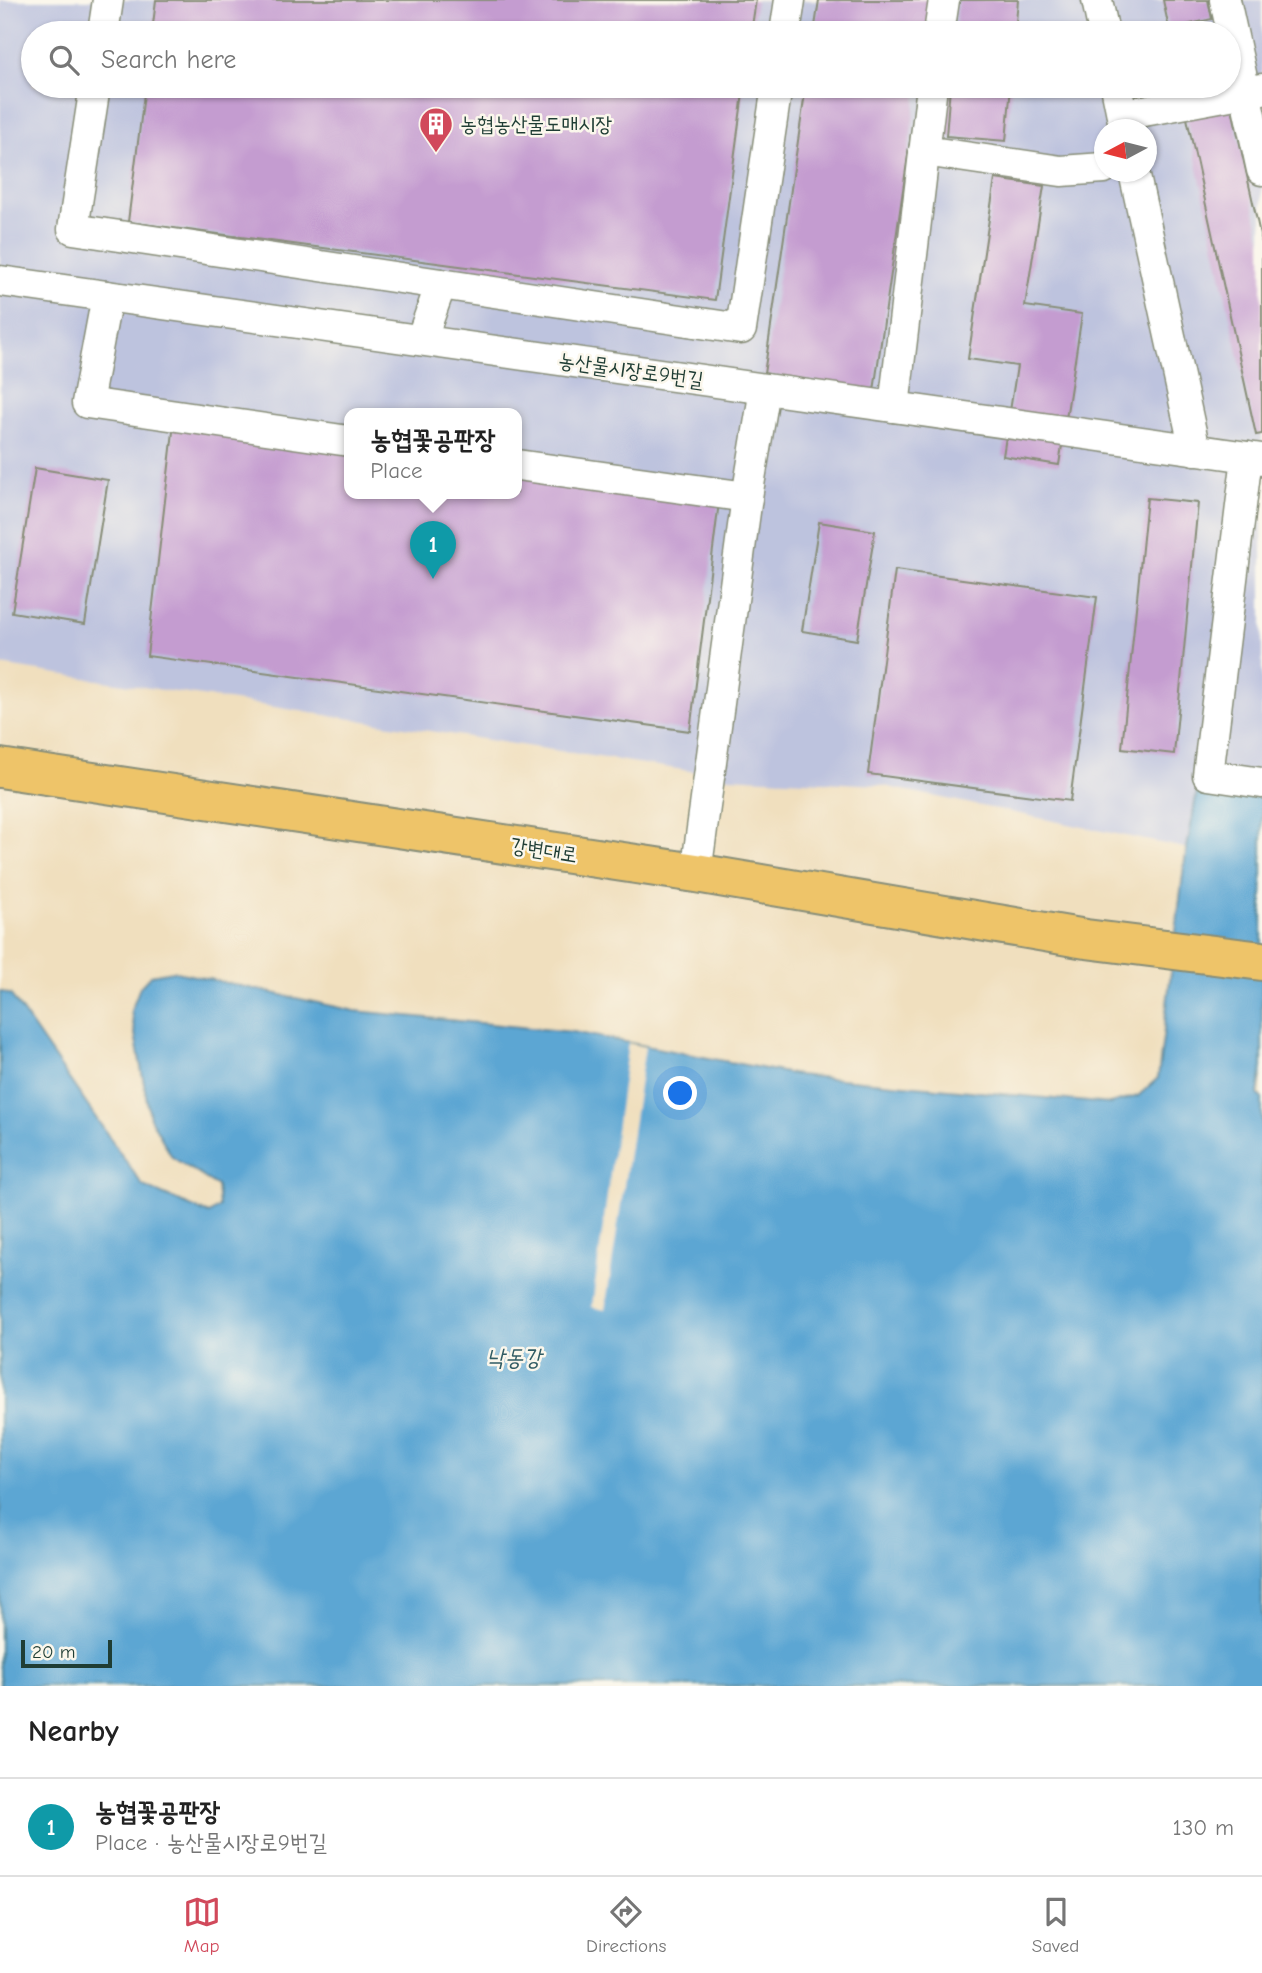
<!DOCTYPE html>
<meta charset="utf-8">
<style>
:root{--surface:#fff;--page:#f2f2f2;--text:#222;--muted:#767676;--line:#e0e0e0;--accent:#d1495b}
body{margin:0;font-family:"Comic Neue","Poor Story",sans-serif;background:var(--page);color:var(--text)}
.compass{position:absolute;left:1094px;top:119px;width:63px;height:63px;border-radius:50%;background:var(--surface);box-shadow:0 2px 5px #0004;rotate:263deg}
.scale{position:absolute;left:21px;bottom:18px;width:91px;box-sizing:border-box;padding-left:7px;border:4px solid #1f3d34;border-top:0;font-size:19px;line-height:24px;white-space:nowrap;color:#1f3d34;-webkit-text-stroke:5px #fbf7ec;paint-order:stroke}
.you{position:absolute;left:681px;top:1094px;width:24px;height:24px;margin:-18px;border:5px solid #fff;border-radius:50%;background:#1a73e8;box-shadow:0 0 0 10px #1a73e833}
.badge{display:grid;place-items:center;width:46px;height:46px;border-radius:50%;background:var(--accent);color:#fff;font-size:23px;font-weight:700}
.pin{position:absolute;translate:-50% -58px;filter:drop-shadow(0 2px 4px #0008)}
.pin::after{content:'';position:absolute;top:37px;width:24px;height:21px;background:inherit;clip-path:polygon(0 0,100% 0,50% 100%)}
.popup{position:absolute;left:344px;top:408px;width:178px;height:91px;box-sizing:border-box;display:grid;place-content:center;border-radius:14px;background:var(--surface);filter:drop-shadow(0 2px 5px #0005);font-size:23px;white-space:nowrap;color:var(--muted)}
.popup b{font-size:26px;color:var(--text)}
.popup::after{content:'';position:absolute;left:50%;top:100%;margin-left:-14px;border:14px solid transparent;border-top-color:var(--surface)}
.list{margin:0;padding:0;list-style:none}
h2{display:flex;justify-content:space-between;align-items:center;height:91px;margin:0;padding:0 28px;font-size:30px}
h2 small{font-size:23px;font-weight:400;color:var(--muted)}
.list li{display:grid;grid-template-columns:46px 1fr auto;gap:21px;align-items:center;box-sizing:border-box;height:98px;padding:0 28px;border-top:2px solid var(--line)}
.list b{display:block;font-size:26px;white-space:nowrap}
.list p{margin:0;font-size:23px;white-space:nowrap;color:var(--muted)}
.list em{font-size:23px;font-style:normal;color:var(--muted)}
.icon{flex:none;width:38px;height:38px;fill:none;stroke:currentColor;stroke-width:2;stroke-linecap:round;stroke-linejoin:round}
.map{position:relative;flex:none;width:1262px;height:1686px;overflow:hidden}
.search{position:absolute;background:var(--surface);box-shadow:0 2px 5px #0004;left:21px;right:21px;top:21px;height:77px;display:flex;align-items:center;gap:18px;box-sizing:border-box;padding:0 24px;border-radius:38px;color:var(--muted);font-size:26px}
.sheet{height:189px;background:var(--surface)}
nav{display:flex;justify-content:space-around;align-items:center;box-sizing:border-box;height:98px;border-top:2px solid var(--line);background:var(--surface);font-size:19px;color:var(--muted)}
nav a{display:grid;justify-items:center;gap:4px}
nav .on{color:var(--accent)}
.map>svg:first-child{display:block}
.industrial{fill:#bdc3de;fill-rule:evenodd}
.water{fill:#5ba6d3;stroke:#3d7284;stroke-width:2}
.pier{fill:#f0dfbe}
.building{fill:#c49cd0}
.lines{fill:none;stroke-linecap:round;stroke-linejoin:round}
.minor-casing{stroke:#888e79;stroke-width:33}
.major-casing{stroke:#888e79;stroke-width:42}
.minor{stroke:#fff;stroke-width:30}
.major{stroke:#eec469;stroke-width:38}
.labels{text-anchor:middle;stroke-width:5;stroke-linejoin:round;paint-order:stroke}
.poi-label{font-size:21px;fill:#1f3d34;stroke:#fbf7ec;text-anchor:start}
.street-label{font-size:21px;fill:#1f3d34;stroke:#fbf7ec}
.water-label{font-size:23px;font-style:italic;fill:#315c64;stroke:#fbf7ec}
</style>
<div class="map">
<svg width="1262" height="1686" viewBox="0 0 1262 1686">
<rect width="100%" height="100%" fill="#fbf7ec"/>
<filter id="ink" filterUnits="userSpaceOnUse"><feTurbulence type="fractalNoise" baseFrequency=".0143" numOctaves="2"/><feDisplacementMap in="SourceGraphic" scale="14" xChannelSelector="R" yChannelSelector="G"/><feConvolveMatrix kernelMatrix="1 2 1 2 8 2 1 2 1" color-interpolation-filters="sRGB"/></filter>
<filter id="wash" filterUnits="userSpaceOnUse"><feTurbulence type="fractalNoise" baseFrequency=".00686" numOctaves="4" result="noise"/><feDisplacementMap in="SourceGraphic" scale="28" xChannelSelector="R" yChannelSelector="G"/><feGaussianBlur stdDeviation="1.57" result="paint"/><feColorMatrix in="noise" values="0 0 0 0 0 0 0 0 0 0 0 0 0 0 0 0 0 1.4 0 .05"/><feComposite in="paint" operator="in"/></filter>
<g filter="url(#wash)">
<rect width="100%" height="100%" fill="#f0dfbe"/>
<path class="industrial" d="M0,0H1262V864L879,785L729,777L0,665ZM33,33H1229V86H33ZM1104,130H1146V172H1104ZM349,413H517V493H349Z"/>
<path class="water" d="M1198,785L1262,796V1067L1258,1094L1262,1099V1686H0V991L11,995L143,1186L209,1214L219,1207L217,1186L172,1157L150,1118L131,1011L140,987L151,975L172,971L355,1011L573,1032L797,1075L1110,1104L1138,1096L1158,1078L1184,866Z"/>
<path class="pier" d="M628,1043L645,1047L605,1310L592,1307Z"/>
<g id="blocks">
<g class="building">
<path d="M156,0H756L751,33H152Z"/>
<path d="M819,0H931L926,33H814Z"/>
<path d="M958,0H1018L1015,33H955Z"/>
<path d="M1163,0H1208L1212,19L1169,29Z"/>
<path d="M145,86H744L715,300L128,222Z"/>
<path d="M806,86H918L874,391L764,374Z"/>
<path d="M950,86H1011L1006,141L946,136Z"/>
<path d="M1180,86H1227L1262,243V434L1256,435Z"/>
<path d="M995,179L1044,186L1025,306L1082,314L1059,465L1003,456L1017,366L968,359Z"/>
<path d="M174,423L349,448V493H517V473L719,502L690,731L147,656Z"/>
<path d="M35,468L108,480L85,624L12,612Z"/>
<path d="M1147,498L1198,503L1174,754L1122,748Z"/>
<path d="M819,522L875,531L857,640L802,631Z"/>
<path d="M895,570L1097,597L1070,801L868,774Z"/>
</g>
</g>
</g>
<g filter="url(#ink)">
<use href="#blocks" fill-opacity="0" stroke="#888e79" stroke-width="2"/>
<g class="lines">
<g class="minor-casing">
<g id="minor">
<path d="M1097,0L1104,33"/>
<path d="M1225,0L1262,170"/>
<path d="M103,33L108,0"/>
<path d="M785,33L790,0"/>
<path d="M939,33L944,0"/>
<path d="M95,86L73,229L741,329L777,86"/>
<path d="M1116,86L1125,130"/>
<path d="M1122,115L1262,89"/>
<path d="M924,151L1061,171L1104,168"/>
<path d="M1134,172L1195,450"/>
<path d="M0,281L1262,459"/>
<path d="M107,296L87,403L349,441"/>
<path d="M421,340L441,284"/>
<path d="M894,407L932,86"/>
<path d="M1247,457L1208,775L1262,783"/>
<path d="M517,465L747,497L765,389"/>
<path d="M696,873L747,497"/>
</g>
</g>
<g class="major-casing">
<path id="major" d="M0,768L696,873L1086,939L1262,961"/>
</g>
<use href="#minor" class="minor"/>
<use href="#major" class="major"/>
</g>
</g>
<defs>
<g id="building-pin" transform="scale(1.75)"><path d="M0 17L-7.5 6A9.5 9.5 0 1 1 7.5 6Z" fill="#d1495b" stroke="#fbf7ec"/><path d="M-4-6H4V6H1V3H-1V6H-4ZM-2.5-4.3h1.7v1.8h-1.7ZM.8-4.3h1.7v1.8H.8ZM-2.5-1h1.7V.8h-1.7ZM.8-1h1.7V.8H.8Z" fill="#fff"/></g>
</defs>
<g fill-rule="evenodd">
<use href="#building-pin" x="436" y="124"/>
</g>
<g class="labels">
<g class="poi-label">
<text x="460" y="131">농협농산물도매시장</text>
</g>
<g class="street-label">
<text transform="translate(631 370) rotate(8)" y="7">농산물시장로9번길</text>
<text transform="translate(544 850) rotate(9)" y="7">강변대로</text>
</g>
<g class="water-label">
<text x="514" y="1365">낙동강</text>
</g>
</g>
</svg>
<svg class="compass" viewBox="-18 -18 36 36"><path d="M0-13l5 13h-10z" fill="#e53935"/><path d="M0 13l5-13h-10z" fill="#767676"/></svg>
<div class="scale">20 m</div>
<div class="you"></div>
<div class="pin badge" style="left:433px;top:579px;background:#0f9aa8">1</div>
<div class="popup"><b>농협꽃공판장</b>Place</div>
<div class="search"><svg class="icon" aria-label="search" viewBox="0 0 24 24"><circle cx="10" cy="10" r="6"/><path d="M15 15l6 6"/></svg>Search here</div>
</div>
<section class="sheet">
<h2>Nearby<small></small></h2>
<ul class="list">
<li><span class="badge" style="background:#0f9aa8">1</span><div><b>농협꽃공판장</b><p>Place · 농산물시장로9번길</p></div><em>130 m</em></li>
</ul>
</section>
<nav>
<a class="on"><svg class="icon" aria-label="map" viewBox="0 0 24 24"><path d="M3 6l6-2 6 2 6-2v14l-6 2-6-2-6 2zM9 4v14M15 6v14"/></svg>Map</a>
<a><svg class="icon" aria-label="directions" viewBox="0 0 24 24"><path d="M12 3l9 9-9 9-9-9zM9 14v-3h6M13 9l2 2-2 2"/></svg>Directions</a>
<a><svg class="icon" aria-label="saved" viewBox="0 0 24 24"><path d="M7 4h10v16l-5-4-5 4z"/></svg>Saved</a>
</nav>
